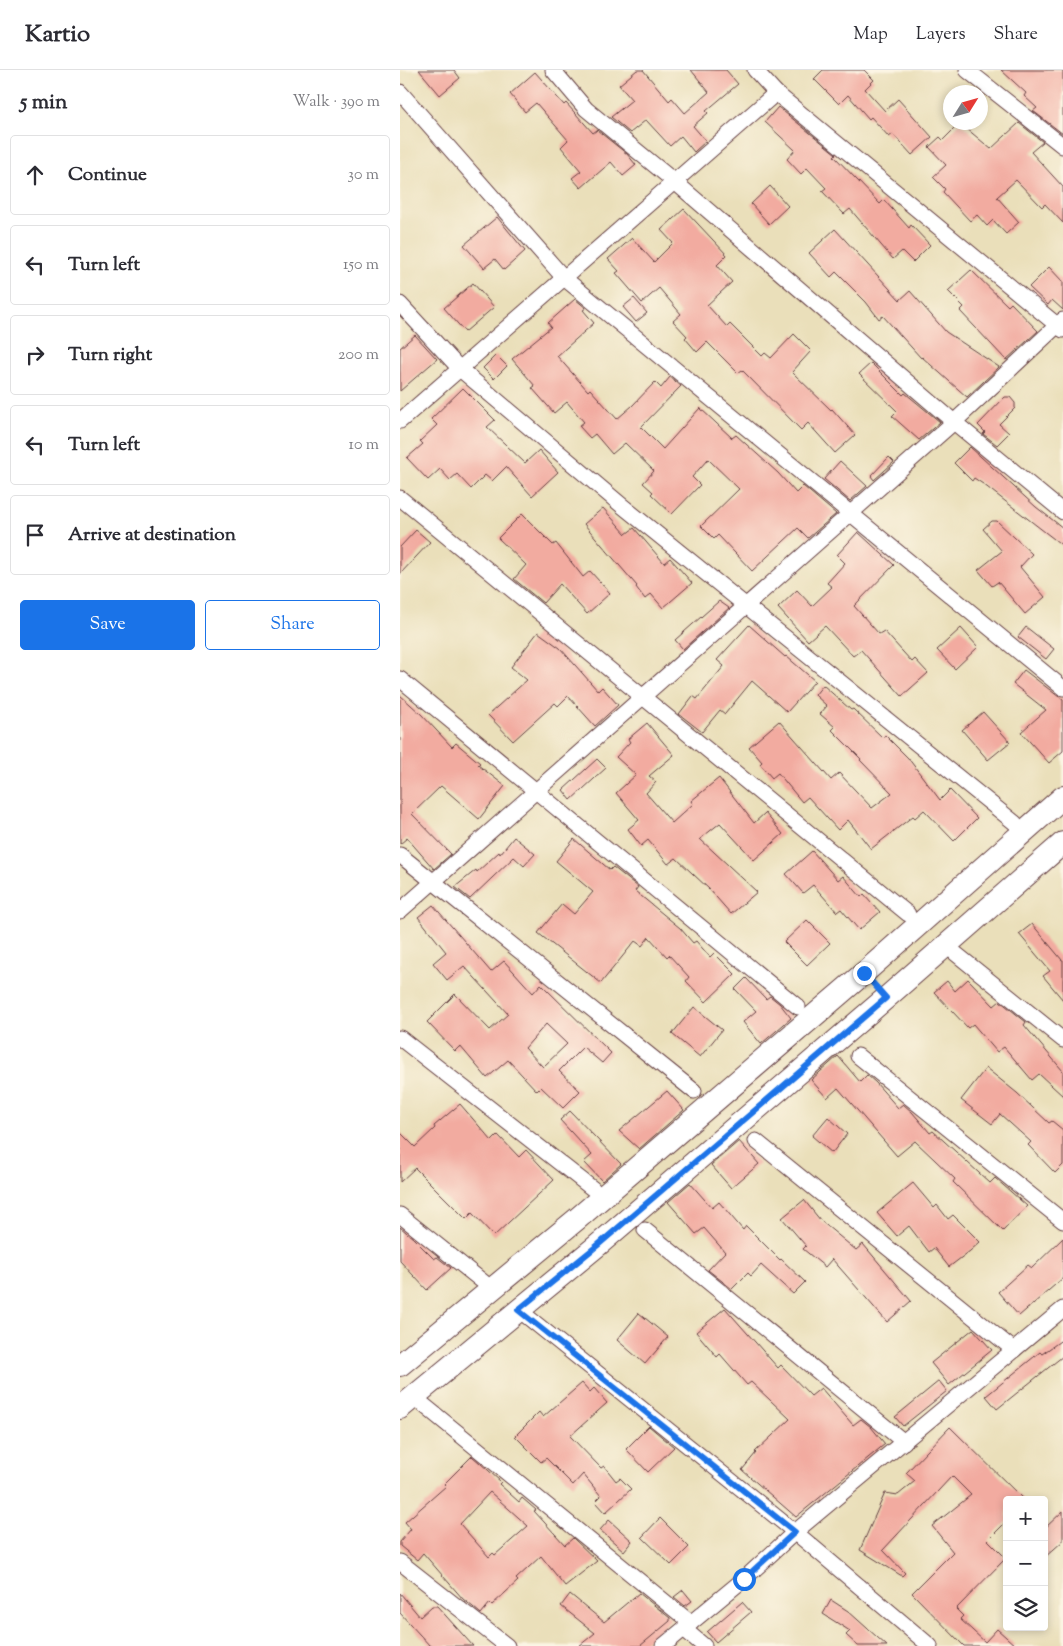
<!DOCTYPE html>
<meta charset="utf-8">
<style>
:root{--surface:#fff;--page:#f7f7f7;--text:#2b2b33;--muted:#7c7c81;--line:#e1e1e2;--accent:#1a73e8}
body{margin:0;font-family:"Sorts Mill Goudy",serif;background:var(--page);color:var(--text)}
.controls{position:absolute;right:15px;bottom:15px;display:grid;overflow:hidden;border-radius:5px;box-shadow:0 2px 8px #0003}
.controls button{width:45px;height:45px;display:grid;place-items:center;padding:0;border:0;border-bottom:1px solid var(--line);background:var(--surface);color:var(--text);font:25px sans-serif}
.compass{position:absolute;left:543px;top:15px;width:45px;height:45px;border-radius:50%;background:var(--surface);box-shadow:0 2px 8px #0003;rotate:53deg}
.stop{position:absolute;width:15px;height:15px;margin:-11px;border:4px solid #1a73e8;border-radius:50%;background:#fff}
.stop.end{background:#1a73e8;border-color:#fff;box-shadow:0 1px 5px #0008}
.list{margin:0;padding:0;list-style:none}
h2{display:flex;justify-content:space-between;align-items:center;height:65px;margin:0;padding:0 20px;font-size:21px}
h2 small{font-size:16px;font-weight:400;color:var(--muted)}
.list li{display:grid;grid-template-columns:32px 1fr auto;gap:15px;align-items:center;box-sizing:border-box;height:80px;margin:0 10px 10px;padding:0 10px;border:1px solid var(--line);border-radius:5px}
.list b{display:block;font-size:19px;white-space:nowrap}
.list em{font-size:16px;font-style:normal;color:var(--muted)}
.actions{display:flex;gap:10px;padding:15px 20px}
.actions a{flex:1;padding:11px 0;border:1px solid var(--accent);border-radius:5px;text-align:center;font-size:18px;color:var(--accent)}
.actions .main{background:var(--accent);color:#fff}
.icon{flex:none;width:28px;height:28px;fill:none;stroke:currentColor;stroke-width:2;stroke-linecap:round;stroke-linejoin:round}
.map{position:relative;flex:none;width:663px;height:1576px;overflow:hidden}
header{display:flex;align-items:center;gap:30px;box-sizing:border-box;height:70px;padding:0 25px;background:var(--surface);border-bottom:1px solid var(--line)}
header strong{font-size:24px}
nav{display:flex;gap:28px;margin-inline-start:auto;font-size:18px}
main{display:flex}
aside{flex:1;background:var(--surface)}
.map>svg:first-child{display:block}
.building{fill:#f2aba0;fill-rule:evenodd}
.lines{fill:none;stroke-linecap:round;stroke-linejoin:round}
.street-casing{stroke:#623c40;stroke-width:17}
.secondary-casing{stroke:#623c40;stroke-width:24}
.street{stroke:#fff;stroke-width:15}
.secondary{stroke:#fff;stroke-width:22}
.route{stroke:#1a73e8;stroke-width:6}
</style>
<header>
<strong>Kartio</strong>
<nav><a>Map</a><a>Layers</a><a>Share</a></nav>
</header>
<main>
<aside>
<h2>5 min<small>Walk · 390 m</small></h2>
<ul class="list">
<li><svg class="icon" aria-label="ahead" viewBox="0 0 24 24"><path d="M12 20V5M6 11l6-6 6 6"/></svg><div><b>Continue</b></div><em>30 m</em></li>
<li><svg class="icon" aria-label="left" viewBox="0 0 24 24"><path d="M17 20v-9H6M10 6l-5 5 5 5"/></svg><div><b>Turn left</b></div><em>150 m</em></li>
<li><svg class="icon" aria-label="right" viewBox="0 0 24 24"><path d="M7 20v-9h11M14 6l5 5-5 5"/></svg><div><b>Turn right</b></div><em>200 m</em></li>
<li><svg class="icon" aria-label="left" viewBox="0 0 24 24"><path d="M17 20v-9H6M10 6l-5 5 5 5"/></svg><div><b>Turn left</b></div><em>10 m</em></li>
<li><svg class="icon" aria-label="arrive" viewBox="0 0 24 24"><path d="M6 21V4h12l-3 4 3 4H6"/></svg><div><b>Arrive at destination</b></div></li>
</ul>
<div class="actions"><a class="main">Save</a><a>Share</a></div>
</aside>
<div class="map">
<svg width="663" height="1576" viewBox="0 0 663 1576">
<rect width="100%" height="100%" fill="#fcf5e5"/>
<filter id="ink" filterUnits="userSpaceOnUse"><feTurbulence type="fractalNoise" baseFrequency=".02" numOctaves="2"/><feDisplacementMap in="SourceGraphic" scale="10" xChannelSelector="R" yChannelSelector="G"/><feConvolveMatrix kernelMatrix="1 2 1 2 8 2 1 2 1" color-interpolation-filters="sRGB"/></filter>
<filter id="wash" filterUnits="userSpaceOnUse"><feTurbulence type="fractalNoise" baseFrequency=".0096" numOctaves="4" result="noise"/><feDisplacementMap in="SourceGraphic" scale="20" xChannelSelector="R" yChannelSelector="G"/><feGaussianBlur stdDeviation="1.12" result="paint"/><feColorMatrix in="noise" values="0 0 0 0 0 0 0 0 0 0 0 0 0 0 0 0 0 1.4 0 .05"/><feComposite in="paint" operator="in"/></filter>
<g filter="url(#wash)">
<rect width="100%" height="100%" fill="#eadfba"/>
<g id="blocks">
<g class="building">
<path d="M19,0H54L60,8L40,25Z"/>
<path d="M237,0H243L269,31L272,28L285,43L309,22L291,0H326L338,14L306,41L308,43L293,56L306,71L294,82L281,66L270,76L246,50L230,63L211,47L232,30L219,15Z"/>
<path d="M423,0H464L474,10L465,19L485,41L498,29L532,67L512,85L493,64L489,67L471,47L469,49L448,25L439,34L414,9Z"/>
<path d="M601,0H663V64L633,41L637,38L624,26L626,23Z"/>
<path d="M135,2L164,35L166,33L193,63L197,60L227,84L236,95L223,106L211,92L181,118L172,108L181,101L161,77L168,70L136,33L125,42L110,24Z"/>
<path d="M378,37L436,84L434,86L480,134L484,130L509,158L511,155L530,175L513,192L502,181L493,189L450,139L444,144L422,121L426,118L407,98L401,104L387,89L395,80L365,52Z"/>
<path d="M560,53L591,79L619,53L643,72L631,82L663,117V153L645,134L642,137L616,110L597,127L619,152L606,164L593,150L587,156L577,145L570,151L543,122L545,119L533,107L546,95L529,77L540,67L543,70Z"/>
<path d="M370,116L388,136L369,154L351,134Z"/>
<path d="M284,139L327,185L317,195L332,212L307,235L327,257L330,254L362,286L365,283L371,288L394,264L411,281L392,302L431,340L432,339L455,365L435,383L408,353L401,360L342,300L338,303L307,272L297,282L285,268L287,266L273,251L281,244L259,218L242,233L216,203L219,201L208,189L232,168L254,192L273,173L261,160Z"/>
<path d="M97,147L125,181L104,200L95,189L84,198L64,175Z"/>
<path d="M435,159L500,230L510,221L546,262L599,297L567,327L522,287L521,288L483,246L479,249L466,232L436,202L431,207L409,183Z"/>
<path d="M649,197L663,212V240L652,230L648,235L629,217Z"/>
<path d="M571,200L608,236L611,233L638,261L606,290L560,241L564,237L548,221Z"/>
<path d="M73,213L94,237L65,262L44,238Z"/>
<path d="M234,228L247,243L236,252L223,237Z"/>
<path d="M175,229L186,238L183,240L194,253L157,286L188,321L190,319L217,349L232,336L255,312L261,318L270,307L281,316L241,357L263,379L300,338L332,368L336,365L378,403L396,423L403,416L436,444L408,468L398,458L352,501L318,465L314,469L301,456L339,419L308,389L292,407L300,415L272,444L251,424L253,422L243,413L254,401L225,373L212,384L195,364L190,368L179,356L184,352L167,332L154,343L132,318L135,316L112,289L151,257L148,253Z"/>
<path d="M15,265L37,289L0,321V278Z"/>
<path d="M96,285L107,296L94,309L83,298Z"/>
<path d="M471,293L503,325L505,323L540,352L519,370L492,346L497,341L459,304Z"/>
<path d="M63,318L95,350L87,357L125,393L139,380L158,402L132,426L106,397L92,411L85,405L71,419L57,404L50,410L40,399L28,410L7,388L23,374L20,371L37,355L31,349Z"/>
<path d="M605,327H610L615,333V338L599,354L609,363L597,375L583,364L585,362L578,355Z"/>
<path d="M570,377L636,437L663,458V476L583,414L574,408L572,411L554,393Z"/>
<path d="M489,387L494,392L474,410L471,406Z"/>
<path d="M440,391L467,416L450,431L424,409Z"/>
<path d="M203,438L226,464L234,458L264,493L270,488L292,513L263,538L251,524L245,529L236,517L237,516L184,454Z"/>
<path d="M122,444L153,475L156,473L183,507L190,501L210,523L187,544L160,514L143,533L114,509L126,495L98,468Z"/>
<path d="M592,451H597L632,484L620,497L645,527L625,544L598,512L592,516L578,500L602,481L583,459Z"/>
<path d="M16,460L30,472L0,504V477Z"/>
<path d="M458,462L494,495L454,536L479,564L484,561L512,592L515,589L528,603L502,626L461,580L453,586L425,556L408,571L378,538L397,520L412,536L432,517L427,513L445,493L437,485Z"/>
<path d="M319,531L329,538L283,579L275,570Z"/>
<path d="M349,555L385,587L386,586L415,611L387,642L352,611L325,644L320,640L302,662L279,644L293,626L297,629L324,596L317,590Z"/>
<path d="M626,557L654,579L646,589L618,567Z"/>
<path d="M561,558L578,577L555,599L537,580Z"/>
<path d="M138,562L160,578L198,621L202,617L218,635L195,656L168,626L158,636L155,633L113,671L88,645L127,610L111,597Z"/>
<path d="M624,600L663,630V681L649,693L621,662L646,640L613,614Z"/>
<path d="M423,615L451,640L453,639L483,668L485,665L508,688L540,730L550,720L577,748L554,771L524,740L515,748L513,746L471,779L448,750L438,760L408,727L402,732L378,703L372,708L360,694L362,692L349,677L379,651L431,710L439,703L472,738L492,723L460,690L461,689L432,660L435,657L420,644L427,636L415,625Z"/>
<path d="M0,625L21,644L52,677L56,673L80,693L78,695L105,716L79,749L41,716L12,744L51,784L34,799L7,768L0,774Z"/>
<path d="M583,642L610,672L588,690L562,660Z"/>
<path d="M247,653L274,685L249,706L256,712L246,723L272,753L293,734L291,731L319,708L354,753L365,743L383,764L354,790L320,753L300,769L357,822L331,844L309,819L276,788L268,794L248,770L241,776L228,759L239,750L216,723L236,705L216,687L230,672L228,669Z"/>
<path d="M197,689L206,698L171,730L163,720Z"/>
<path d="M114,767L135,784L124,796L114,787L70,829L55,817L76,800L77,802L99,782L100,784Z"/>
<path d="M174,769L210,800L213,797L238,817L235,821L280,858L293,873L296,871L310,887L314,883L335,904L306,932L286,911L289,907L269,885L267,887L249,867L242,876L235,871L201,913L138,863L162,834L174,844L193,822L156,791Z"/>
<path d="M412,781L438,810L443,806L461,827L464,824L480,842L459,860L441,839L437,842L413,815L403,823L386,804Z"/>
<path d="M33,835L91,902L104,891L133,923L141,914L211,983L202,993L183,977L159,1001L180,1021L163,1038L141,1017L137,1021L108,990L87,1008L60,976L55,981L27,952L55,924L90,960L108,944L64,896L47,910L33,893L46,882L18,847ZM146,954L167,974L143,997L125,978Z"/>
<path d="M407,850L430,873L407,895L384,872Z"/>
<path d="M632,854L662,890H663V930L643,906L650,901L619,864Z"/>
<path d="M346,908L366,929L370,926L380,934L391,948L361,974L343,952L356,941L335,919Z"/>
<path d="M568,909L594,936L600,931L626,952L624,955L663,1001V1026L639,1004L632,1010L604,977L597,982L573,954L568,958L534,922L547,911L555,921Z"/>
<path d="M294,937L322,960L300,987L272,964Z"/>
<path d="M438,986L460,1012L467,1005L476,1013L498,1038L503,1034L512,1042L530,1063L533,1061L590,1113L595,1108L627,1136L603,1161L553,1112L555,1109L515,1071L497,1086L438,1018L427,1028L411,1010Z"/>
<path d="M586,998L617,1023L649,1053L652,1051L663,1060V1095L655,1103L628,1075L631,1072L600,1044L592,1054L561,1030Z"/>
<path d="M267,1021L284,1040L239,1079L219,1061Z"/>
<path d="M60,1034L92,1071L98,1065L119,1087L126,1080L154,1110L94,1166L72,1143L66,1149L15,1098L0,1112V1062L15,1077L35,1058L34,1056Z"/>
<path d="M170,1041L221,1094L202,1111L184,1092L192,1085L160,1050Z"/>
<path d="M428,1047L447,1064L432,1083L412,1066Z"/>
<path d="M339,1071L359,1094L331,1118L311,1095Z"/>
<path d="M290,1113L312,1138L319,1132L343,1160L346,1156L380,1190L381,1189L405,1212L393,1224L361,1195L351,1206L348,1203L332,1219L308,1200L325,1182L304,1158L296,1164L268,1132Z"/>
<path d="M513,1113L534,1138L537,1135L548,1149L553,1145L580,1172L570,1181L549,1197L534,1178L529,1182L509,1156L497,1166L477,1143Z"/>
<path d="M404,1130L421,1151L456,1180L463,1174L511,1231L487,1252L432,1189L425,1197L403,1179L406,1176L382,1148Z"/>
<path d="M0,1157L13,1168L34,1189L37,1187L51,1198L27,1220L0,1191Z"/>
<path d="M663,1168V1208L619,1246L598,1222L628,1195L632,1198Z"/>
<path d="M325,1238L378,1298L381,1295L411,1326L421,1318L453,1355L461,1349L471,1357L485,1374L396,1447L342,1400L356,1383L355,1382L390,1349L351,1312L347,1315L320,1284L317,1287L296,1262Z"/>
<path d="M239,1243L268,1267L245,1294L217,1270Z"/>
<path d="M573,1259L592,1280L549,1315L531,1293Z"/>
<path d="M663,1269V1286L597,1339L586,1326L640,1282L642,1284Z"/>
<path d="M539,1311L547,1321L503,1356L495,1347Z"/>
<path d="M182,1313L190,1322L194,1318L207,1333L170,1366L201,1398L204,1396L216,1411L220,1408L231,1419L205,1443L195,1432L201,1426L183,1404L173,1415L146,1388L141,1392L115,1366L139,1342L143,1347Z"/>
<path d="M249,1356L274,1377L248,1402L226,1379Z"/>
<path d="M550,1357L624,1430H607V1451L588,1470L606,1488L556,1539L563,1546L560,1549L585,1572L597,1559L616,1576H564L512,1523L553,1482L532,1456L571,1425L552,1406L483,1480L505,1503L502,1506L460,1480L485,1423L498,1425L515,1411L506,1403Z"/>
<path d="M72,1386L88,1400L101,1412L99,1414L119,1432L122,1428L136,1440L134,1441L165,1475L173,1468L197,1491L165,1516L141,1486L116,1509L118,1511L92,1535L90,1533L81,1544L73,1537L63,1529L23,1483L17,1490L0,1476V1472L11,1459L5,1452L46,1416L44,1414ZM90,1422L128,1456L95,1485L93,1483L89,1487L60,1454Z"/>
<path d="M663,1441V1471L644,1488V1459Z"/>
<path d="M260,1448L289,1477L271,1495L242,1467Z"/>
<path d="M209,1450L232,1471L224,1481L200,1460Z"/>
<path d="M283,1520L292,1531L285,1536L274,1527Z"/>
<path d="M0,1523L20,1547L32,1536H37L73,1576H30L0,1543Z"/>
<path d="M239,1523L270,1548V1551L240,1576H179L195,1563L161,1536L170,1524L204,1552Z"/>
<path d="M431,1530L448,1541L487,1576H458L446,1565L450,1561L423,1544Z"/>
<path d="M342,1532L351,1542L316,1572L307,1562Z"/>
</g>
</g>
</g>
<g filter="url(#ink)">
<use href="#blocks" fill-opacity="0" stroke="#623c40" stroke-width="1"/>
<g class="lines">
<g class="street-casing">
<g id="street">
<path d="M153,0L186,39L275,112L554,352L663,442"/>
<path d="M355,0L376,23L663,260"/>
<path d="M567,0L663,76"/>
<path d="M0,22L164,208L663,618"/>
<path d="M0,234L60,299L220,434L615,753"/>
<path d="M0,351L376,23"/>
<path d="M0,428L508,844"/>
<path d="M0,609L398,937"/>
<path d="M0,785L294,1021"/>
<path d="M0,841L554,352L663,250"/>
<path d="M555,883L663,970"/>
<path d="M0,968L193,1119"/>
<path d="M458,986L663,1151"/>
<path d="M356,1071L614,1280"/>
<path d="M0,1145L92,1219"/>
<path d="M245,1160L504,1372"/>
<path d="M119,1240L395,1462L530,1576"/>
<path d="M20,1332L291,1553"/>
<path d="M0,1492L107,1576"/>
<path d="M284,1559L304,1576"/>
<path d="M263,1576L344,1509L395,1462L663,1239"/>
</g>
</g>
<g class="secondary-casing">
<g id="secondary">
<path d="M0,1295L177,1149L464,903L663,727"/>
<path d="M0,1338L198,1175L486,928L663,773"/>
</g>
</g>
<use href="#street" class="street"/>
<use href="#secondary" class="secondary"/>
</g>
</g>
<g class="lines" filter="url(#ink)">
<path class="route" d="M344,1509L395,1462L118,1240L198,1175L486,928L464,903"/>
</g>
</svg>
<div class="controls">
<button>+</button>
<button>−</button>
<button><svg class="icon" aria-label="layers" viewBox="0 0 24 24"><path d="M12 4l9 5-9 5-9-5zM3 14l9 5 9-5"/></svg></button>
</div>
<svg class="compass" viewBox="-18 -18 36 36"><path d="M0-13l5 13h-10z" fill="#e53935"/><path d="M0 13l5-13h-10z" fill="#7c7c81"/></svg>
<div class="stop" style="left:344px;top:1509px"></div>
<div class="stop end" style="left:464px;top:903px"></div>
</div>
</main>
